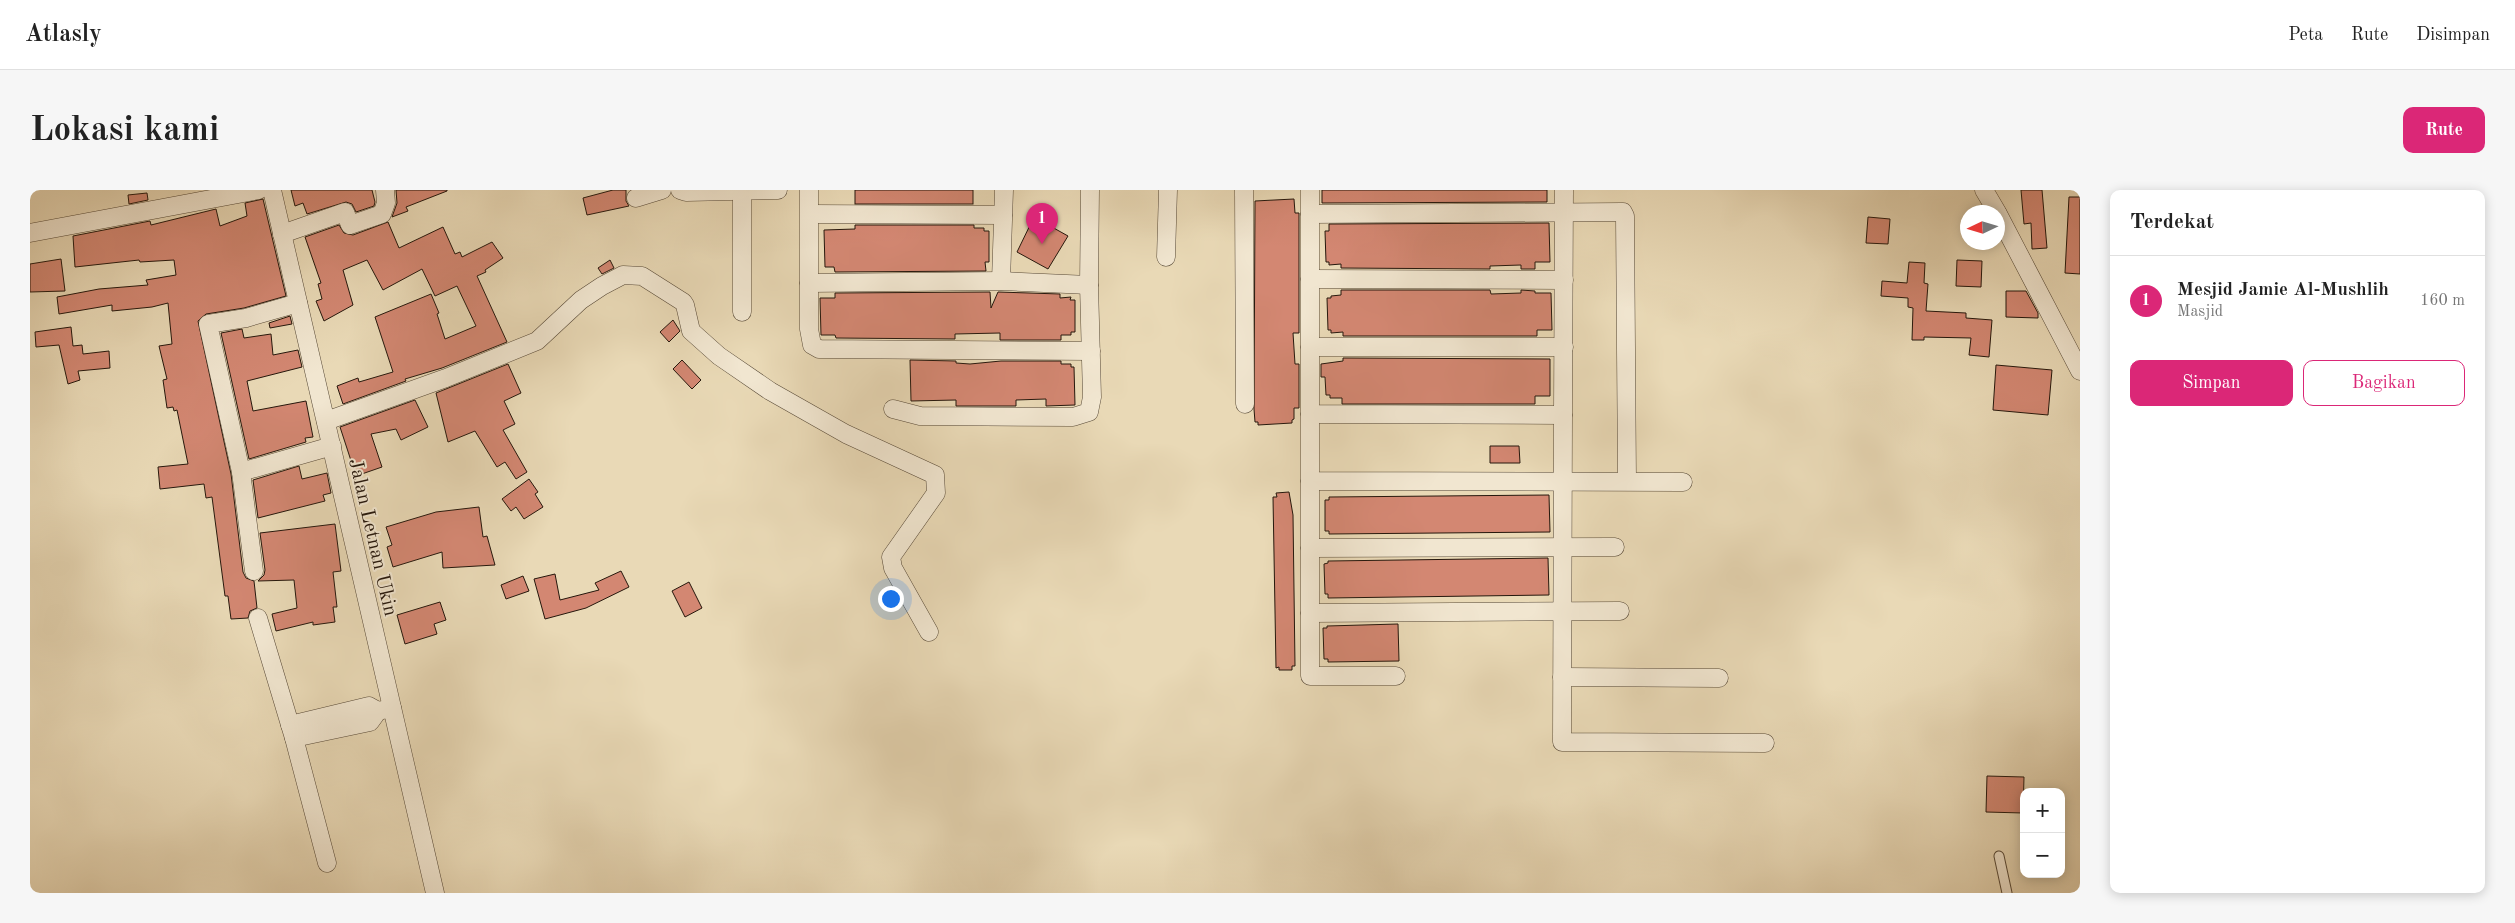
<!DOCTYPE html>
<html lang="id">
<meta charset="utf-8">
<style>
:root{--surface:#fff;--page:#f6f6f6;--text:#222;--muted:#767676;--line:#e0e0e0;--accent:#db2777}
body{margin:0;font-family:"Old Standard TT",serif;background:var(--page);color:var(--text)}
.controls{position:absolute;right:15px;bottom:15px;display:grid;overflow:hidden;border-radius:10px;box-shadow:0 2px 12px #0003}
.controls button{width:45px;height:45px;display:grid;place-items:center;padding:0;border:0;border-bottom:1px solid var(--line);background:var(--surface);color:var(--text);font:25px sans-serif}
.compass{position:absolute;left:1930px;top:15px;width:45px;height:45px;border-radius:50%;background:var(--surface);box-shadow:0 2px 12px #0003;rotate:266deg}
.you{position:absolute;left:860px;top:408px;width:18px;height:18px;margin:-12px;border:4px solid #fff;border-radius:50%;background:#1a73e8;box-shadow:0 0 0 8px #1a73e833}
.badge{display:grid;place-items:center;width:32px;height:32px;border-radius:50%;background:var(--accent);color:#fff;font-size:16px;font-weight:700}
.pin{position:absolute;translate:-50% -41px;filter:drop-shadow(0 1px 2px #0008)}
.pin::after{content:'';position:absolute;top:26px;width:18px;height:15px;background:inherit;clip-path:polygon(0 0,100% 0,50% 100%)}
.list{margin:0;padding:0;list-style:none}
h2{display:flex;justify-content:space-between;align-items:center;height:65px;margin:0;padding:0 20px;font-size:21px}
h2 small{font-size:16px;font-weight:400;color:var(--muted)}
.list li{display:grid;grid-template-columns:32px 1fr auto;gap:15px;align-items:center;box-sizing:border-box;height:90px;padding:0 20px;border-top:1px solid var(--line)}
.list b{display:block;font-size:19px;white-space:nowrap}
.list p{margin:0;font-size:16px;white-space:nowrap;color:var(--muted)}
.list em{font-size:16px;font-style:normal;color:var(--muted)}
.actions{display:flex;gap:10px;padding:15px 20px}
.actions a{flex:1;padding:11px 0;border:1px solid var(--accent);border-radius:10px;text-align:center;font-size:18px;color:var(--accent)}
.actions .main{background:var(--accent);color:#fff}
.map{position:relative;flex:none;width:2050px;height:703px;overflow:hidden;border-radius:10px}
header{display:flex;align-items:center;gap:30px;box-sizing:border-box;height:70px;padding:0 25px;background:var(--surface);border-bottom:1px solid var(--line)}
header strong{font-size:24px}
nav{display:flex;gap:28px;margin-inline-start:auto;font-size:18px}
.intro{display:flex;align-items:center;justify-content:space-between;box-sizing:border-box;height:120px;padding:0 30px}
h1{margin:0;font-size:35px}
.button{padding:12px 22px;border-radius:10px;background:var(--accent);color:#fff;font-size:18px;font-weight:700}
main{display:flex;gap:30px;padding:0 30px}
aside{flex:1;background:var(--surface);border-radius:10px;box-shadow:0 2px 12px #0003}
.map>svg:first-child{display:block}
.building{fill:#d38772;stroke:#25170c}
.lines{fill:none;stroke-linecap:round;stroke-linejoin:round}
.service-casing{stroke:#564836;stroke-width:11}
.minor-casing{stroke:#564836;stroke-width:19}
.service{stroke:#f1e6d0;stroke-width:9}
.minor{stroke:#f1e6d0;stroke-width:18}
.labels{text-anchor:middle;stroke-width:4;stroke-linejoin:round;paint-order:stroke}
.street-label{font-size:20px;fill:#25170c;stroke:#f1e6d0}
</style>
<header>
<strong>Atlasly</strong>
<nav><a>Peta</a><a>Rute</a><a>Disimpan</a></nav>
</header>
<div class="intro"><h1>Lokasi kami</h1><a class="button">Rute</a></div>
<main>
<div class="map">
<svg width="2050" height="703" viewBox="0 0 2050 703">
<rect width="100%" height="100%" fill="#e9d9b6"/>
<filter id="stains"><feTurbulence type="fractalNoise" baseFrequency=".004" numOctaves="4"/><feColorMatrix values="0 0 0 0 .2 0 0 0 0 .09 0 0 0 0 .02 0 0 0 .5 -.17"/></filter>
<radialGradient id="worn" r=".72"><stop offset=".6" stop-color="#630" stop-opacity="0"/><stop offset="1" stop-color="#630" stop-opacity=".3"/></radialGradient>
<g class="building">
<path d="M261,0H342L345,12L344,16L326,22L322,14L316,12L277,24L273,13L265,16Z"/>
<path d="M366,0H417V1L376,17L378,21L362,27L367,13Z"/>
<path d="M583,0H596V11L599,16L557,25L553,8Z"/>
<rect x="825" y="0" width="118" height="14"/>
<path d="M1292,0H1517V12L1292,13Z"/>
<path d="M1991,0H2012L2017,58L2002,59L2001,33L1994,34Z"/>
<path d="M117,3L118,10L99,14L98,5Z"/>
<path d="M2039,7H2050V84L2035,83Z"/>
<path d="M233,9L256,106L214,118L176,124L168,131L201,284L213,382L216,388L224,391L227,418L220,421L218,428L201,429L198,406H195L182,307L176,308L174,294L130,299L128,277L158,274L147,220L144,221L143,217L137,218L133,190L137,189L129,156L142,154L138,113L122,117L82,121V115L29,124L27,107L69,99L118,95L116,90L146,85L144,70L110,72L109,70L45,77L43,46L120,31L121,35L186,19L190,36L217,26L215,13Z"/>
<path d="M1264,9L1265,23H1269V143H1263L1265,174H1269V218H1264V229L1262,230V233L1228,235V232H1225L1224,219L1225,11Z"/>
<path d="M1004,27L1038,46L1018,79L987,62Z"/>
<path d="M1838,27L1860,29L1858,54L1836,53Z"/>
<path d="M358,32L369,58L413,37L425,64L430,62L432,67L462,52L473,68L455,80L456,82L447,86L477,152L412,178L375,189L376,191L313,214L307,196L328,188L329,192L363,182L345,127L401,104L409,123L407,124L415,149L446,136L427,96L405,106L392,79L353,100L337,70L313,80L323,115L294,131L286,111L292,109L288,94L291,93L275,47L309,35L314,43L323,45Z"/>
<path d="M1519,33L1520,72H1505V79H1491V75L1460,76V79L1311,78V74L1299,75V72H1296L1295,41H1299V34Z"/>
<path d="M825,35H944V38H954V41H959V72H955L956,81L805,82L804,77H795L794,40L825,39Z"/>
<path d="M31,69L35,101L0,102V74Z"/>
<path d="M580,70L584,78L572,84L568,78Z"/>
<path d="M1927,70L1952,71L1951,97L1926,96Z"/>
<path d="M1879,72L1895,73L1894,93L1898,94L1896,121L1936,123V128L1962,130L1959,167L1939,165L1941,148L1894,147V150H1882L1883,118L1878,117V108L1851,106L1852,91L1877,93Z"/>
<path d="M1311,100H1460L1461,104L1491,103V100L1505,101V103H1521L1522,140H1507V146H1313V142L1301,143V140H1298L1297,108H1301V106L1311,105Z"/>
<path d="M1976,101H1996L2008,123V128L1976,127Z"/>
<path d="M960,102L961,118L968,102L1030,104V108L1041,107L1040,110H1045V142H1041V145H1031V150H970V143L925,144V149L806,148L805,145H791L790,108H805V103Z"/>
<path d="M260,126L262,134L240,138L239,133Z"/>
<path d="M643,130L650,141L639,152L630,142Z"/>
<path d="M41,137L43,156L52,155L53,164L79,161L80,178L48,181L50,190L38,194L29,155L6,157L5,142Z"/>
<path d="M212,139L214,148L241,144L243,165L268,160L272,177L217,191L223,221L276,211L283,247L275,248L276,252L219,269L191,143Z"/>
<path d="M1313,168L1520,169V206H1505V214H1312V208H1300V205H1296L1295,187H1291V174L1313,171Z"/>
<path d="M652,170L671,190L662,199L643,179Z"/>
<path d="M880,170L926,171V173L940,174L971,171H1031V174H1041V177H1044L1045,215L1016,216V209L986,210V216H926V210L881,211Z"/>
<path d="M478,174L491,203L474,211L485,234L473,240L497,282L486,289L475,272L467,277L445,241L418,252L406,203Z"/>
<path d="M1966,175L2022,180L2018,225L1963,220Z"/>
<path d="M385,210L398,237L371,250L366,239L341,244L352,277L326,286L310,237Z"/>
<path d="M1460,256H1489L1490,273H1460Z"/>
<path d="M269,276L272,289L297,283L301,303L293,305L295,311L228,328L223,290Z"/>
<path d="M499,289L508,302L505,304L513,317L494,329L486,317L481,321L472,309Z"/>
<path d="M1259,302L1263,325L1265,476H1262V480H1249V477L1246,478L1243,307H1247L1246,303Z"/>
<path d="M1519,305L1520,342L1299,344V341H1295V310H1299V307Z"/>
<path d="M449,317L453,347L457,346L465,375L413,378L412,362L363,377L357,357L362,355L356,337L406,322Z"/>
<path d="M305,334L311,381L303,382L307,417H303L305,432L283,435V432L246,441L242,424L267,418L264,390L228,391L234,385L235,380L230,343Z"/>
<path d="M1518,368L1519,405L1298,408V404H1295L1294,374L1298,373V371Z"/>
<path d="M591,381L599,397L556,418L515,429L504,389L525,384L530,410L569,400L565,393Z"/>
<path d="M493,386L499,401L476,409L471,395Z"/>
<path d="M659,392L672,418L655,427L642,401Z"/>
<path d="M410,412L416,430L404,434L407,444L375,454L367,425Z"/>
<path d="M1368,434L1369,471L1298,472V469H1294L1293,438H1297V436Z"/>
<path d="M1957,586L1994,587L1993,623L1956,622Z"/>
</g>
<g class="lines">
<g class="service-casing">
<path id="service" d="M1969,666L1977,703"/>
</g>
<g class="minor-casing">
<g id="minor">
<path d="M242,0L405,703"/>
<path d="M650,0L656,2L748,0"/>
<path d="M712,0V122"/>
<path d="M779,0V139L782,155L789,159L1061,161"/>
<path d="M1214,0L1215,214"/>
<path d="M1280,0V224L1533,225L1534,0"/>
<path d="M1954,0L1967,22"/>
<path d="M606,8L632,0"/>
<path d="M780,24L973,25"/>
<path d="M1280,24L1593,22L1595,26L1597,291"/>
<path d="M1968,24L2050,181"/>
<path d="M0,43L229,0"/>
<path d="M252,44L315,22L320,35L352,24L356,13L355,0"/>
<path d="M1136,67L1138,0"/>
<path d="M1280,89L1534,90"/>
<path d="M971,91L974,0"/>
<path d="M779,93L971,91L1059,95"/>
<path d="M1280,157H1534"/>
<path d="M863,219L890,226L1043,227L1059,222L1062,207L1059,95L1060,0"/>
<path d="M1280,224V291L1653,292"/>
<path d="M1533,225L1532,552L1735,553"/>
<path d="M296,231L416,188L507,151L551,110L572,96L593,85L612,86L653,112L655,115L661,141L689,166L740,201L816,244L905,285L906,303L861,367L863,378L899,442"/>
<path d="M211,282L302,256"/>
<path d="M1280,291V486H1366"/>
<path d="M1280,358L1585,357"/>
<path d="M224,381L211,282L178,134L216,128L268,113"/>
<path d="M1280,423L1590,421"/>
<path d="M228,428L264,548L297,673"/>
<path d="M1532,487L1689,488"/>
<path d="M260,535L339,516L348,521"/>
<path d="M264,548L340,532L348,521L362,518"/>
</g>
</g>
<use href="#service" class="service"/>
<use href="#minor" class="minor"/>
</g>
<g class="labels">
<g class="street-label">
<text transform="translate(344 347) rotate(77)" y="7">Jalan Letnan Ukin</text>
</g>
</g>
<rect width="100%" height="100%" filter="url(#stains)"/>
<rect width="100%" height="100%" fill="url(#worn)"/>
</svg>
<div class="controls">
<button>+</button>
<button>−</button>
</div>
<svg class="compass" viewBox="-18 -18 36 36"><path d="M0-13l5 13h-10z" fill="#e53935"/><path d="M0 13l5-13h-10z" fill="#767676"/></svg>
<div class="you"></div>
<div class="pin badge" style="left:1012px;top:54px">1</div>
</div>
<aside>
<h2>Terdekat<small></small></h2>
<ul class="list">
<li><span class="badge">1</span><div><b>Mesjid Jamie Al-Mushlih</b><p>Masjid</p></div><em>160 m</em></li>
</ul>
<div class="actions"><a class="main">Simpan</a><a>Bagikan</a></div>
</aside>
</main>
